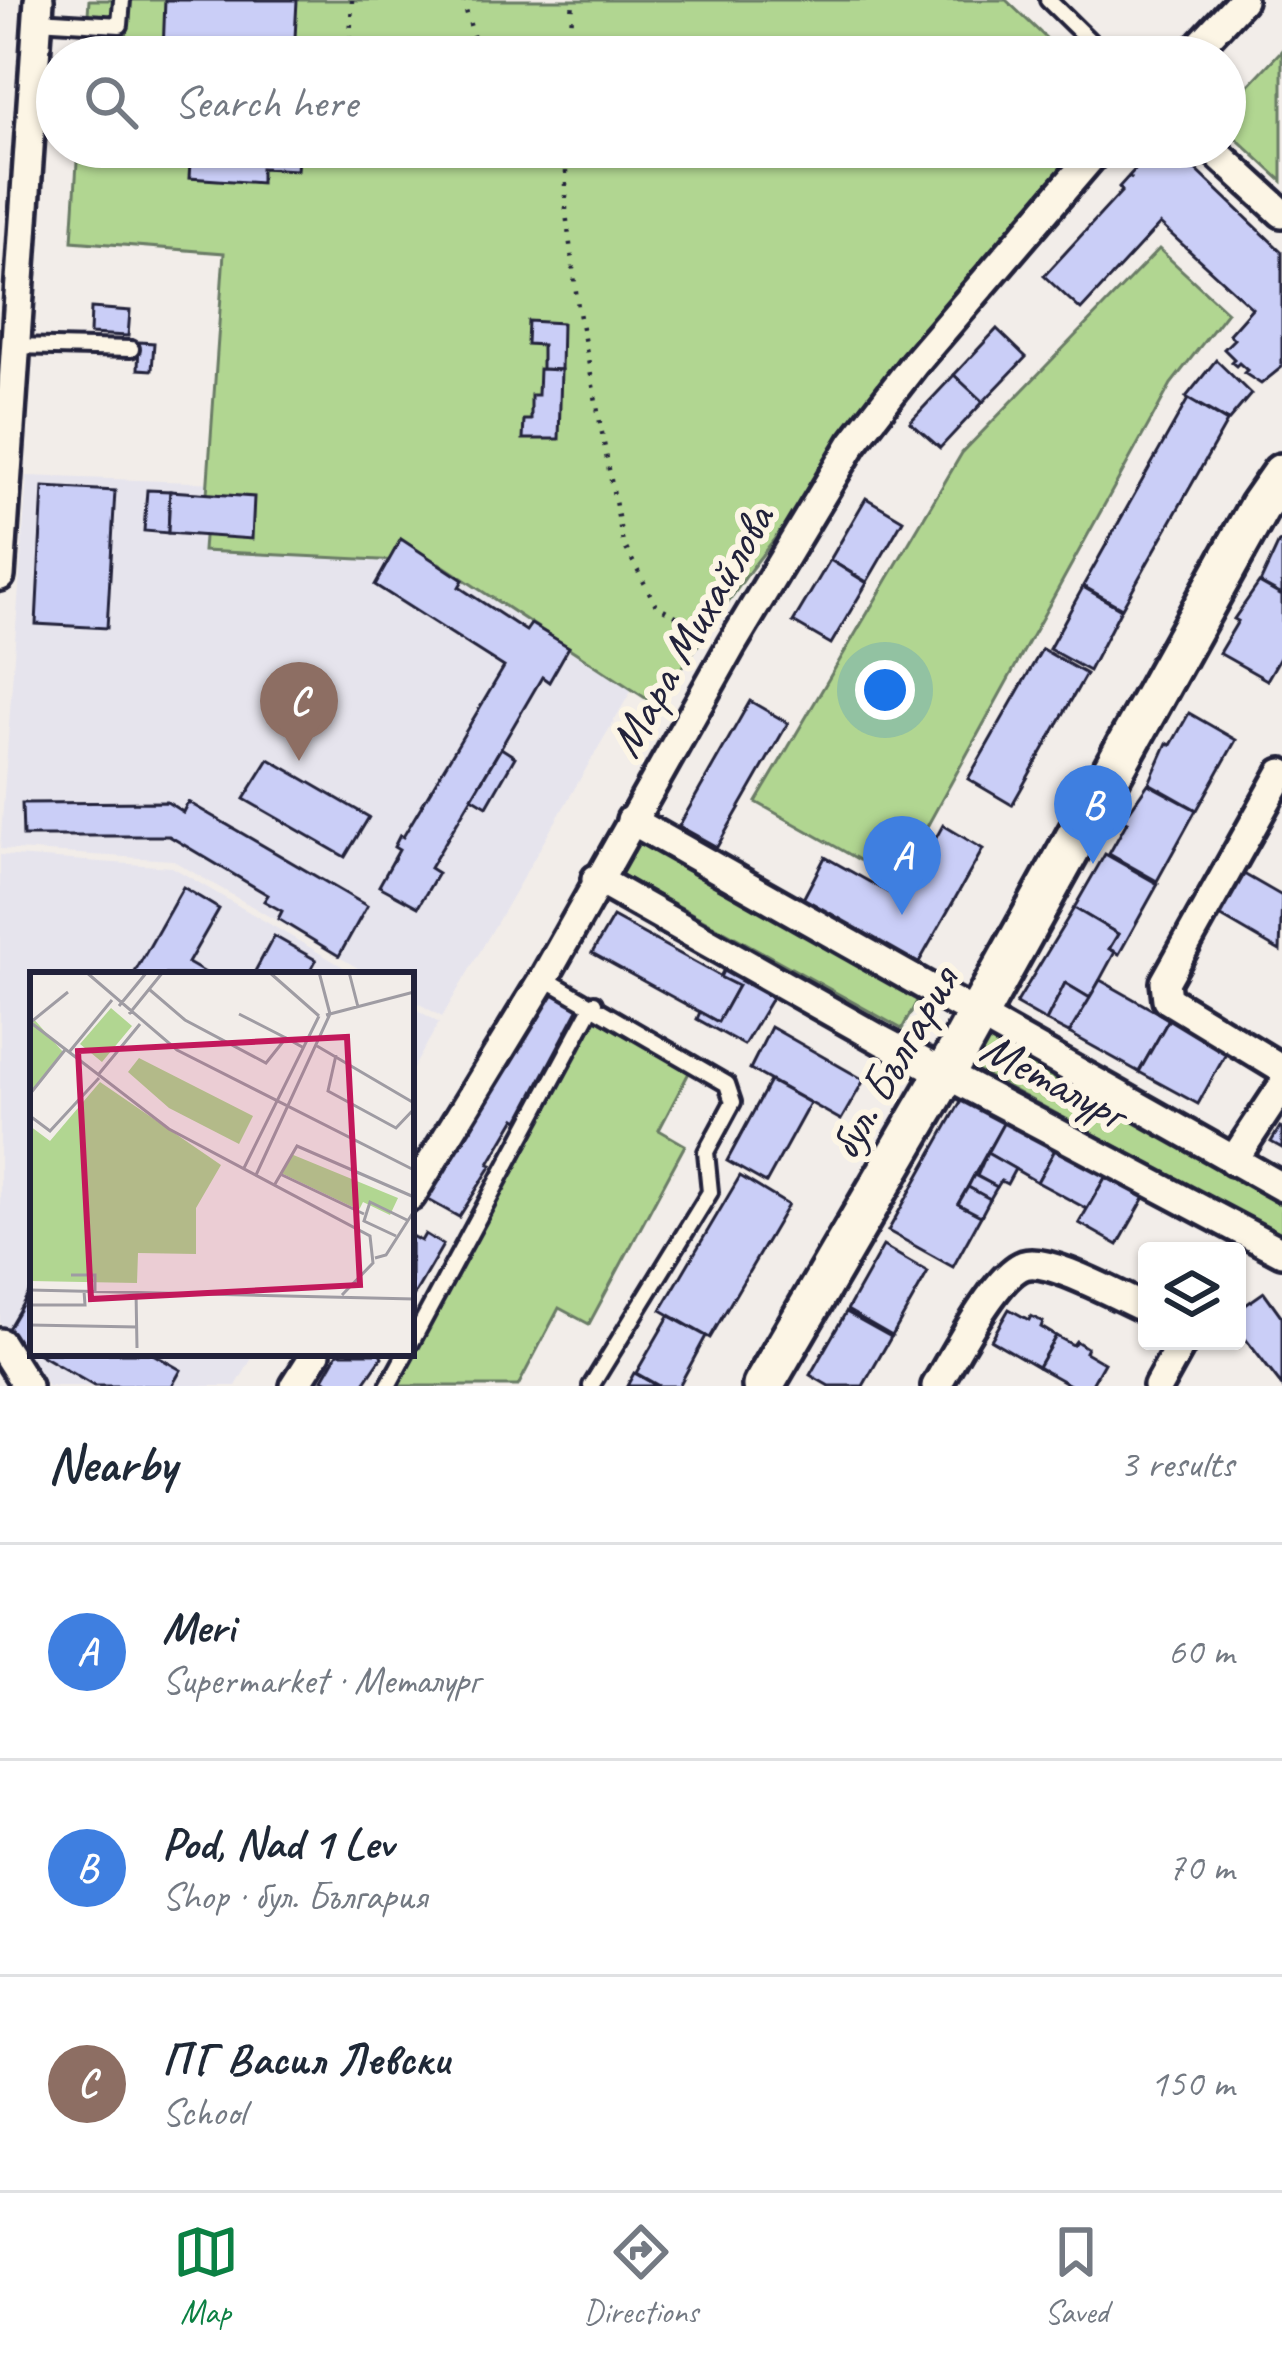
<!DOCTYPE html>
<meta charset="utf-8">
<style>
:root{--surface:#fff;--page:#f6f6f7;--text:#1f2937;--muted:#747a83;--line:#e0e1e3;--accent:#0b8043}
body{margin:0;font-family:Caveat,sans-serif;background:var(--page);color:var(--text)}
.controls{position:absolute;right:36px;bottom:36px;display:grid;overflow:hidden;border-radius:12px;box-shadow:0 3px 9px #0004}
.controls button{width:108px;height:108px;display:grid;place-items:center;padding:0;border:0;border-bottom:3px solid var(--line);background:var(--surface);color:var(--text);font:60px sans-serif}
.you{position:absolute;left:885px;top:690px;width:42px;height:42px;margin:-30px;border:9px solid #fff;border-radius:50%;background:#1a73e8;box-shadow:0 0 0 18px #1a73e833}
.badge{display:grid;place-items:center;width:78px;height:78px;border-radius:50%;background:var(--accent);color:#fff;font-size:39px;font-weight:700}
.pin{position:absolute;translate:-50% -99px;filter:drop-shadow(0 3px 6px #0008)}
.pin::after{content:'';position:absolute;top:63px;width:42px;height:36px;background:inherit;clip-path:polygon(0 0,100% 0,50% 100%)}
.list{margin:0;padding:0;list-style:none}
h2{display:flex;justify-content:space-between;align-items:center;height:156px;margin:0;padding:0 48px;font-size:51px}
h2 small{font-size:39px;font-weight:400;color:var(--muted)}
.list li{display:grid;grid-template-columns:78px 1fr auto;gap:36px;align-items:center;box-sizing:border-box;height:216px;padding:0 48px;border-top:3px solid var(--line)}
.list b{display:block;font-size:45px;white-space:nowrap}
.list p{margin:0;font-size:39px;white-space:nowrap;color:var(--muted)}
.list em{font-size:39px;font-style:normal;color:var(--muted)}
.icon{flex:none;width:66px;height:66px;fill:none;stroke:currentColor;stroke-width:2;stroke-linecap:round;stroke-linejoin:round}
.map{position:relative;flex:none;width:1282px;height:1386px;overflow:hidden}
.search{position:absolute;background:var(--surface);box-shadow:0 3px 9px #0004;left:36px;right:36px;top:36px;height:132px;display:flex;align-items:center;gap:30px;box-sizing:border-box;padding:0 42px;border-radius:66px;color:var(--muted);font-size:45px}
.sheet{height:804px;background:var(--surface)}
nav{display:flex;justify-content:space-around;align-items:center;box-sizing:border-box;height:168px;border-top:3px solid var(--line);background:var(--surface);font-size:33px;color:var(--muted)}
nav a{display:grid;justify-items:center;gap:6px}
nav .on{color:var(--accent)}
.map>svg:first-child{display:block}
.built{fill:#e6e4ed}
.green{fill:#b1d691;stroke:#6a7c66;stroke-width:3}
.building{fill:#cacef7;stroke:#22223b;stroke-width:3}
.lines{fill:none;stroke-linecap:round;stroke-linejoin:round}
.service-casing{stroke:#22223b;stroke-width:22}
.minor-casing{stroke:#22223b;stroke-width:36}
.secondary-casing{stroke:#22223b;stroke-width:48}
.path{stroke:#22223b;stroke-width:4.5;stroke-dasharray:3 9;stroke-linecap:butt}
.service{stroke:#fcf5e5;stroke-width:14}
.minor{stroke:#fcf5e5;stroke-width:27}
.secondary{stroke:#fcf5e5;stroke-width:39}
.labels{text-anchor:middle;stroke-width:12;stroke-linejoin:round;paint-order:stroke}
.street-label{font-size:48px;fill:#22223b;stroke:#fcf5e5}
.inset-road{fill:none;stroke:#9f9ca3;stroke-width:3}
.view{fill:#c2185b;fill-opacity:0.15;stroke:#c2185b;stroke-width:6}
.inset-edge{fill:none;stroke:#22223b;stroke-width:6}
</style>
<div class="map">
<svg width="1282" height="1386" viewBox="0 0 1282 1386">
<rect width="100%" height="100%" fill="#f2ede9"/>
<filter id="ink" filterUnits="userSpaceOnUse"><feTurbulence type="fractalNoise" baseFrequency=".00833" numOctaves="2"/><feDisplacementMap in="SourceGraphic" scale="24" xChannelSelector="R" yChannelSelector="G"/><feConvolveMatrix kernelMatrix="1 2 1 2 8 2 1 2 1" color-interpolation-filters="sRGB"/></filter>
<g filter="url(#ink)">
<g class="built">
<path d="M27,476L358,488L641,674L442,1017L411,999V975H370L172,860L0,849Z"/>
<path d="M0,855L172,867L357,975H33V1353H255L236,1386H48L0,1323Z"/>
<path d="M411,1006L439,1023L411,1072Z"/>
</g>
<g class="green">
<path d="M89,0H1006L1066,57H85Z"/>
<path d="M1282,50V181L1225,128V110Z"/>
<path d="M78,147H1078L752,568L656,705L439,563L203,551L224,253L72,241Z"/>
<path d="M1159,249L1227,312L1171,384L897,881L756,802L962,453Z"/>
<path d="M632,835L921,994L902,1029L613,870Z"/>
<path d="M596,1013L693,1065L659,1130L685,1145L589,1324L559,1308L518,1386H398Z"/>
<path d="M980,1030L1282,1194V1236L963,1063Z"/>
</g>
<g class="building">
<path d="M165,0H297L294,57H198L199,53L163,52Z"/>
<path d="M191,147H299L297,170L261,168V183L189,178Z"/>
<path d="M1162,147L1187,161L1282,252V367L1261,384L1244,373L1247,370L1239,363L1236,366L1231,362L1234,359L1224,349L1234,339L1229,334L1252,308L1160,224L1081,310L1044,276L1122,191L1119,187L1128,177L1132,179L1129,176L1140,164L1144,167L1151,152L1155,155Z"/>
<path d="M91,308L130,311L128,336L90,334Z"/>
<path d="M528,321L562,323L561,370L542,369V345L527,344Z"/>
<path d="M997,329L1026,357L983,402L954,375Z"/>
<path d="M139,342L154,343L152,370L138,369Z"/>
<path d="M1216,360L1251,394L1228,421L1186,397Z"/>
<path d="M539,369L561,370L559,439H523L524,420H531V395H538Z"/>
<path d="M954,375L983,402L940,448L910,422Z"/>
<path d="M1188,399L1227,422L1122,608L1083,586Z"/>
<path d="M43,487L115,491L107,628L36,624Z"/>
<path d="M147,490L170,491L168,533L144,531Z"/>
<path d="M170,491L254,497L252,539L168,533Z"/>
<path d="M866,498L903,520L867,582L830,560Z"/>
<path d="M401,539L463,580L459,587L526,631L531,624L569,647L549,682L542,677L472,797L430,868L438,873L418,907L379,886L399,850L394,847L400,835L403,837L504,667L375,585Z"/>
<path d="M1279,542L1282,543V595L1260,583Z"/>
<path d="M830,560L867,583L831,644L793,622Z"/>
<path d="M1259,583L1282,596V654L1267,680L1219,653L1238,621L1234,619Z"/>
<path d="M1083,587L1121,609L1089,671L1049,649Z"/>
<path d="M1042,649L1086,674L1012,805L968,779Z"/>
<path d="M750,701L788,723L717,847L679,826Z"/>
<path d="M1189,713L1236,740L1197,810L1149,783L1167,743L1171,745Z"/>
<path d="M501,748L515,757L487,806L472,797Z"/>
<path d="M269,759L369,817L345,857L244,799Z"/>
<path d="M1148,784L1196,810L1157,881L1109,854L1127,822L1123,820Z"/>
<path d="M167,802L183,812L188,802L367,906L339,956L278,919L282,911L264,901L268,895L169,836H23L22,803Z"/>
<path d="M943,825L983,849L918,964L803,899L825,857L902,900Z"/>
<path d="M1105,854L1158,884L1119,954L1109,949L1118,934L1074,908Z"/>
<path d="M1242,873L1282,896L1280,951L1218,915Z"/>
<path d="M183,887L219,909L188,963L209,975H141L135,972Z"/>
<path d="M1074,908L1118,934L1109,949L1115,952L1090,998L1065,983L1046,1021L1016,1004Z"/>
<path d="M613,917L738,986L718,1022L592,953Z"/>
<path d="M274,936L316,960L308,975H253Z"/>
<path d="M723,971L772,998L744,1045L697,1019L700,1012L718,1022L738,986L720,977Z"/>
<path d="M1100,980L1169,1019L1139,1072L1069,1033Z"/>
<path d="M548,983L582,1002L519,1120L516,1118L489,1164L492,1165L459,1217L425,1198Z"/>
<path d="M1065,983L1090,998L1069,1033L1046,1021Z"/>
<path d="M1169,1019L1227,1052L1198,1104L1139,1072Z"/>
<path d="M771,1027L864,1080L841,1120L750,1069Z"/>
<path d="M770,1081L810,1103L766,1183L727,1161Z"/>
<path d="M965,1094L1007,1117L958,1204L981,1216L953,1267L888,1231Z"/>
<path d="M1005,1120L1056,1148L1037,1182L987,1153Z"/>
<path d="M1280,1127L1282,1128V1148L1271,1142Z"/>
<path d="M1056,1148L1106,1176L1087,1209L1037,1182Z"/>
<path d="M987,1153L1015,1169L1007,1184L1001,1181L997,1187L977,1176Z"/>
<path d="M974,1175L997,1187L990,1199L968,1187Z"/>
<path d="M740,1176L788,1205L710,1338L661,1310Z"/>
<path d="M1106,1176L1145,1197L1118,1245L1079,1223Z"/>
<path d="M968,1187L990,1199L981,1216L958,1204Z"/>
<path d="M425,1234L443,1245L411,1300V1236L421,1241Z"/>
<path d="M883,1246L928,1272L892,1336L847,1310Z"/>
<path d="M33,1286V1351L5,1334Z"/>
<path d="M1264,1292L1282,1317V1386L1237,1328V1311Z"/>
<path d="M1009,1309L1029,1320L1031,1316L1043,1322L1041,1327L1056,1336L1038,1367L991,1340Z"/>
<path d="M846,1312L891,1337L863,1386H829L810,1375Z"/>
<path d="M669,1316L706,1336L679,1386H659L636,1373Z"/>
<path d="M1056,1336L1073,1345L1076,1341L1087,1348L1085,1352L1104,1363L1091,1386H1072L1038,1367Z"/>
<path d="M37,1353H151L181,1370L172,1386H94Z"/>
<path d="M338,1353H380L382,1357L362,1386H334L323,1379Z"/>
<path d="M634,1373L638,1375L657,1386H627Z"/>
</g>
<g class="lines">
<g class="service-casing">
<g id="service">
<path d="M1048,0L1106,57"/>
<path d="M37,20L120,25L122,0"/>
<path d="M15,346L131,349"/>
<path d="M544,978L727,1084L733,1102L706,1152L710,1192L591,1386"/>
<path d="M411,1343L594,1003"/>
<path d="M388,1386L406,1353"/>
</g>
</g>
<g class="minor-casing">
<g id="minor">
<path d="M1189,57L1242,0"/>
<path d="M1210,147L1282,213"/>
<path d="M0,576L39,0"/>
<path d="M1282,773L1165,982L1167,999L1282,1069"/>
<path d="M631,820L1282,1187"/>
<path d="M596,879L881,1040L1282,1252"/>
<path d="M1233,1161L1282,1087"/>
<path d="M411,1196L544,978L731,646L853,443L914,364L1100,147"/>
<path d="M0,1343L27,1386"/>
<path d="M295,1386L316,1353"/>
<path d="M936,1386C953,1358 995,1275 1024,1265C1049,1257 1121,1298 1147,1309"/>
<path d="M1158,1386L1183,1341"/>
</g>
</g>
<g class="secondary-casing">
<path id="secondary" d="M763,1386L946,1072L1259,507L1282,474"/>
</g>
<g class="path">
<path d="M352,0L350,42L566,57"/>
<path d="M463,0L477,49"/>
<path d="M569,57L573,0"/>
<path d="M593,57L594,42L818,57"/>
<path d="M566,147V213L578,307L623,543L656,605L710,635"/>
</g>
<use href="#service" class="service"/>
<use href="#minor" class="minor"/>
<use href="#secondary" class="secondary"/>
</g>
</g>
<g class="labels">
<g class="street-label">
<text transform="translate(690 630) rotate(-60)" y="17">Мара Михайлова</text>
<text transform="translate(892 1062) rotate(-60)" y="17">бул. България</text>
<text transform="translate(1054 1079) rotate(28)" y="17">Металург</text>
</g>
</g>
<g transform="translate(30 972)">
<rect width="384" height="384" fill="#f2ede9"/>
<path d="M81,36L102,54L72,90L50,72ZM2,45L33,80L0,121V45ZM109,86L223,144L209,172L139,136L98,100ZM70,110L191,193L166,236V282L108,281L107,311L0,309V154L20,169ZM261,182L368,226L360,243L333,230L329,238L251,201Z" fill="#b1d691"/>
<path class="inset-road" d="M56,0L147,78L384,198M239,0L289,44M289,0L300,42M319,0L328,35M120,18L155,48L236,91L256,66L274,76M89,34L117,0M99,42L133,0M209,42L256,66M296,43L384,20M0,50L139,157L340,264L343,291L312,323M1,50L38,20M287,74L384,131M40,79L82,28M306,83L298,119L366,156L384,137M68,103L110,52M0,122L35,78M0,144L20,159L69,106M214,196L289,44M250,202L334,242M226,203L300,42M245,212L267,174L384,225M366,264L334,249L340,230L379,249M345,286L356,283L384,239M41,303H65V320M0,318L384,327M106,320L107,376M0,333H55L54,319M0,353L107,355"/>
<path class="view" d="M317,65L330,313L61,327L48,79Z"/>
<rect width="384" height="384" class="inset-edge"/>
</g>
</svg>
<div class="controls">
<button><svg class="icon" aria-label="layers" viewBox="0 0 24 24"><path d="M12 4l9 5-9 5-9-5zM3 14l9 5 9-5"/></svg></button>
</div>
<div class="you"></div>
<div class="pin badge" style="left:902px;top:915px;background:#3f7fe0">A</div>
<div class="pin badge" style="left:1093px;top:864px;background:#3f7fe0">B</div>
<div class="pin badge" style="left:299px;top:761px;background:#8d6e63">C</div>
<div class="search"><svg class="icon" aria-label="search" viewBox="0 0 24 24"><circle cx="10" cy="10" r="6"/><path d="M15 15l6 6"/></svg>Search here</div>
</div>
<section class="sheet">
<h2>Nearby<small>3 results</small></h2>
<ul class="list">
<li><span class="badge" style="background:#3f7fe0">A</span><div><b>Meri</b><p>Supermarket · Металург</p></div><em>60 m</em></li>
<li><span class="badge" style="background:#3f7fe0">B</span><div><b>Pod, Nad 1 Lev</b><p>Shop · бул. България</p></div><em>70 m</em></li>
<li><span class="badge" style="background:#8d6e63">C</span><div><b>ПГ Васил Левски</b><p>School</p></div><em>150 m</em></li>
</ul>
</section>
<nav>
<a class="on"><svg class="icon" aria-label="map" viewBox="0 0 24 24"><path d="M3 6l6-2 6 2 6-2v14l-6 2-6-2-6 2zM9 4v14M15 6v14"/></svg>Map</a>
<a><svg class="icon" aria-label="directions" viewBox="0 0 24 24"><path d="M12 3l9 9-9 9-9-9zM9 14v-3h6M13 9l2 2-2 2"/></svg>Directions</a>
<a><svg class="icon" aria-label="saved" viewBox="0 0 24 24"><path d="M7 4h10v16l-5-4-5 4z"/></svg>Saved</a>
</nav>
